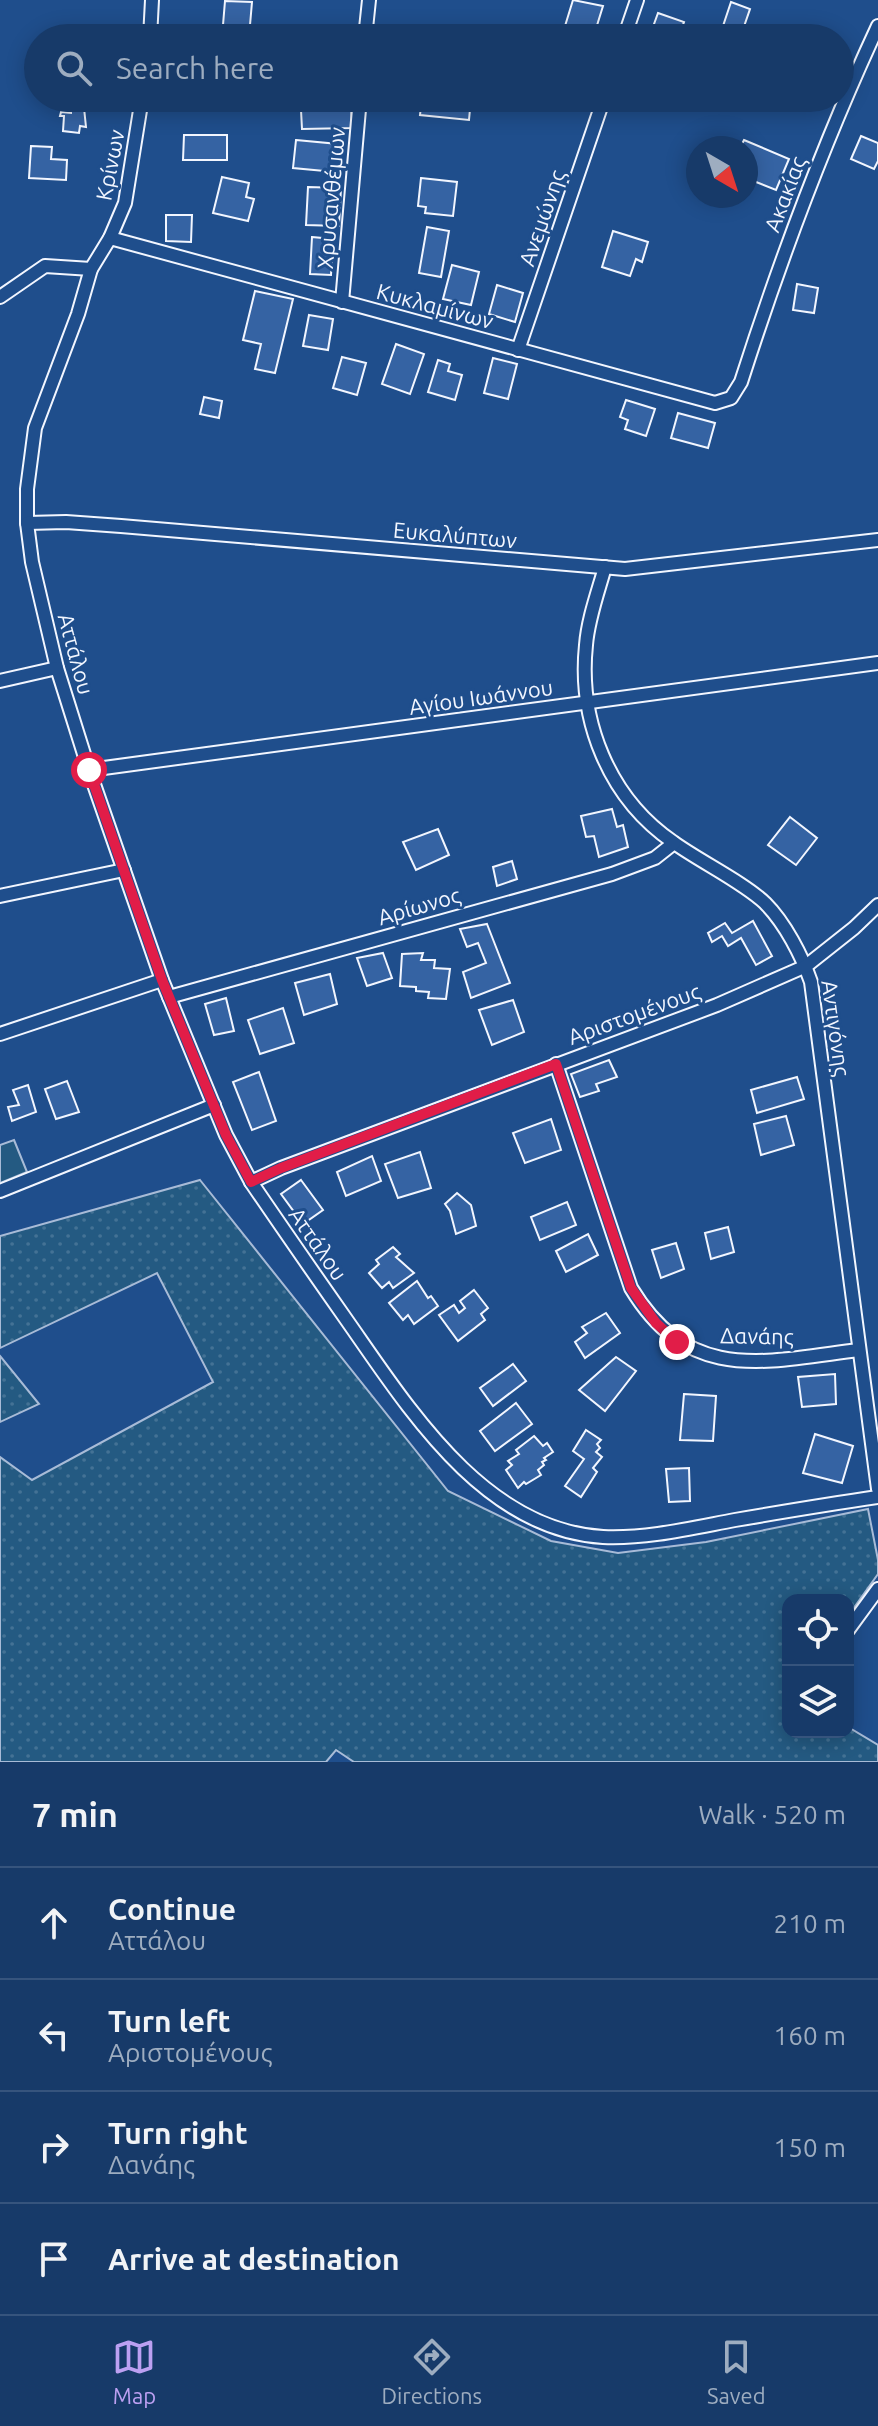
<!DOCTYPE html>
<meta charset="utf-8">
<style>
:root{--surface:#173a69;--page:#244571;--text:#f1f3f6;--muted:#9eadc0;--line:#36547d;--accent:#bca0f2}
body{margin:0;font-family:Ubuntu,sans-serif;background:var(--page);color:var(--text)}
.controls{position:absolute;right:24px;bottom:24px;display:grid;overflow:hidden;border-radius:16px;box-shadow:0 4px 20px #0003}
.controls button{width:72px;height:72px;display:grid;place-items:center;padding:0;border:0;border-bottom:2px solid var(--line);background:var(--surface);color:var(--text);font:40px sans-serif}
.compass{position:absolute;left:686px;top:136px;width:72px;height:72px;border-radius:50%;background:var(--surface);box-shadow:0 4px 20px #0003;rotate:141deg}
.stop{position:absolute;width:24px;height:24px;margin:-18px;border:6px solid #e11d48;border-radius:50%;background:#fff}
.stop.end{background:#e11d48;border-color:#fff;box-shadow:0 2px 8px #0008}
.list{margin:0;padding:0;list-style:none}
h2{display:flex;justify-content:space-between;align-items:center;height:104px;margin:0;padding:0 32px;font-size:34px}
h2 small{font-size:26px;font-weight:400;color:var(--muted)}
.list li{display:grid;grid-template-columns:52px 1fr auto;gap:24px;align-items:center;box-sizing:border-box;height:112px;padding:0 32px;border-top:2px solid var(--line)}
.list b{display:block;font-size:30px;white-space:nowrap}
.list p{margin:0;font-size:26px;white-space:nowrap;color:var(--muted)}
.list em{font-size:26px;font-style:normal;color:var(--muted)}
.icon{flex:none;width:44px;height:44px;fill:none;stroke:currentColor;stroke-width:2;stroke-linecap:round;stroke-linejoin:round}
.map{position:relative;flex:none;width:878px;height:1762px;overflow:hidden}
.search{position:absolute;background:var(--surface);box-shadow:0 4px 20px #0003;left:24px;right:24px;top:24px;height:88px;display:flex;align-items:center;gap:20px;box-sizing:border-box;padding:0 28px;border-radius:44px;color:var(--muted);font-size:30px}
.sheet{height:552px;background:var(--surface)}
nav{display:flex;justify-content:space-around;align-items:center;box-sizing:border-box;height:112px;border-top:2px solid var(--line);background:var(--surface);font-size:22px;color:var(--muted)}
nav a{display:grid;justify-items:center;gap:4px}
nav .on{color:var(--accent)}
.map>svg:first-child{display:block}
.grass{fill:url(#grass-dots);stroke:#a8bbd7;stroke-width:2}
.pitch{fill:#245a82;stroke:#a8bbd7;stroke-width:2}
.building{fill:#3563a3;stroke:#f2f6ff;stroke-width:2}
.lines{fill:none;stroke-linecap:round;stroke-linejoin:round}
.minor-casing{stroke:#f2f6ff;stroke-width:16}
.minor{stroke:#1f4e8c;stroke-width:12}
.route{stroke:#e11d48;stroke-width:10}
.labels{text-anchor:middle;stroke-width:6;stroke-linejoin:round;paint-order:stroke}
.street-label{font-size:22px;fill:#f2f6ff;stroke:#1f4e8c}
</style>
<div class="map">
<svg width="878" height="1762" viewBox="0 0 878 1762">
<defs>
<pattern id="grass-dots" width="8" height="8" patternUnits="userSpaceOnUse" patternTransform="scale(2)"><rect width="8" height="8" fill="#245a82"/><path d="M2 2h.1M6 6h.1" fill="none" stroke="#447295" stroke-width="1.8" stroke-linecap="round"/></pattern>
</defs>
<rect width="100%" height="100%" fill="#1f4e8c"/>
<g class="grass">
<path d="M200,1180L448,1491L551,1541L618,1553L706,1542L868,1509L878,1560V1574L848,1616V1600H788V1732H848V1727L878,1745V1762H354L336,1750L326,1762H0V1457L32,1480L213,1382L157,1273L0,1348V1236Z"/>
<path d="M0,1356L39,1404L0,1422Z"/>
</g>
<path class="pitch" d="M14,1140L27,1172L0,1183V1145Z"/>
<g class="building">
<path d="M573,0L603,6L594,35L565,26Z"/>
<path d="M225,1L252,2L250,25H223Z"/>
<path d="M731,2L750,9L740,38H719Z"/>
<path d="M658,13L684,22L678,38H649Z"/>
<path d="M313,98H351L352,128L302,129L301,110H313Z"/>
<path d="M422,98H471L469,120L420,115Z"/>
<path d="M71,107L84,108L86,127L80,126L79,133L63,131L64,116H60L61,112L71,113Z"/>
<path d="M184,135H227V160H183Z"/>
<path d="M861,136L878,143V161L874,169L851,159Z"/>
<path d="M296,140L338,144L335,172L293,168Z"/>
<path d="M744,140L789,159L776,190L746,178V148H740Z"/>
<path d="M31,146L52,147L51,159L67,160L66,180L29,178Z"/>
<path d="M222,177L249,183L246,197L254,199L248,221L213,213Z"/>
<path d="M421,178L457,182L453,216L425,213L426,207L418,206Z"/>
<path d="M308,187L341,188L339,226L306,225Z"/>
<path d="M166,215H192L191,242L166,241Z"/>
<path d="M427,227L449,231L441,277L419,273Z"/>
<path d="M613,231L648,242L642,262L636,259L630,276L602,267Z"/>
<path d="M312,237L333,239L331,275L310,274Z"/>
<path d="M452,265L479,272L471,305L443,299Z"/>
<path d="M797,284L818,288L814,313L793,310Z"/>
<path d="M497,285L523,293L515,322L489,314Z"/>
<path d="M255,291L293,299L275,373L255,369L261,344L243,340Z"/>
<path d="M309,315L333,319L328,350L303,346Z"/>
<path d="M396,344L424,354L410,394L382,384Z"/>
<path d="M342,357L366,363L357,395L333,388Z"/>
<path d="M493,358L517,364L508,399L484,393Z"/>
<path d="M438,360L450,364L448,371L462,375L455,400L428,392Z"/>
<path d="M204,397L222,401L219,418L200,414Z"/>
<path d="M626,400L655,409L646,436L625,429L628,420L620,417Z"/>
<path d="M678,413L715,423L708,448L671,438Z"/>
<path d="M612,809L617,827L623,825L628,847L599,857L594,836L586,837L581,816Z"/>
<path d="M790,817L817,838L796,865L768,845Z"/>
<path d="M438,829L449,855L416,870L403,842Z"/>
<path d="M512,861L517,879L497,886L493,867Z"/>
<path d="M753,921L772,956L756,965L741,938L728,946L722,936L712,942L708,933L725,923L732,933Z"/>
<path d="M487,924L510,983L471,998L463,972L486,963L478,943L467,947L460,929Z"/>
<path d="M383,953L392,978L367,986L357,958Z"/>
<path d="M423,953L421,960H435L434,968L450,969L446,999L428,998L429,992L416,991V987L400,986L402,954Z"/>
<path d="M330,974L337,1004L304,1015L295,983Z"/>
<path d="M226,998L234,1031L214,1035L205,1004Z"/>
<path d="M513,1000L524,1032L492,1045L479,1010Z"/>
<path d="M283,1008L294,1043L260,1054L248,1020Z"/>
<path d="M609,1060L617,1077L596,1084L599,1091L580,1097L571,1074Z"/>
<path d="M259,1072L276,1121L252,1130L233,1082Z"/>
<path d="M797,1077L804,1099L757,1113L751,1090Z"/>
<path d="M67,1081L79,1112L56,1119L45,1089Z"/>
<path d="M28,1085L36,1112L12,1121L8,1107L19,1105L13,1090Z"/>
<path d="M786,1116L794,1145L761,1155L754,1124Z"/>
<path d="M551,1119L561,1150L525,1163L513,1133Z"/>
<path d="M420,1152L431,1188L398,1198L385,1164Z"/>
<path d="M372,1156L381,1181L346,1196L337,1172Z"/>
<path d="M301,1180L323,1210L303,1224L281,1194Z"/>
<path d="M457,1193L471,1205L476,1226L456,1234L450,1211L445,1204Z"/>
<path d="M567,1202L576,1225L540,1240L531,1217Z"/>
<path d="M728,1227L734,1252L711,1259L705,1233Z"/>
<path d="M588,1234L598,1255L566,1272L556,1251Z"/>
<path d="M676,1243L684,1269L661,1278L652,1250Z"/>
<path d="M393,1247L400,1254L396,1257L414,1273L393,1288L389,1282L382,1288L369,1273L379,1264L376,1260Z"/>
<path d="M417,1281L428,1298L431,1296L438,1306L414,1324L408,1315L403,1320L389,1303Z"/>
<path d="M474,1290L488,1308L481,1314L485,1320L458,1341L439,1315L454,1305L459,1313L465,1308L460,1301Z"/>
<path d="M606,1313L620,1333L585,1358L575,1342L587,1333L582,1327Z"/>
<path d="M616,1357L636,1371L605,1411L579,1390Z"/>
<path d="M513,1364L526,1381L493,1406L480,1388Z"/>
<path d="M835,1374L836,1404L802,1407L798,1377Z"/>
<path d="M684,1394L716,1396L713,1441L680,1440Z"/>
<path d="M516,1403L532,1424L495,1451L480,1431Z"/>
<path d="M586,1430L601,1440L597,1444L600,1448L596,1452L602,1457L593,1468L597,1472L581,1497L565,1486L584,1459L573,1451Z"/>
<path d="M815,1434L853,1446L842,1483L803,1473Z"/>
<path d="M534,1436L543,1446L547,1443L553,1452L544,1458L546,1460L542,1462L544,1465L538,1470L541,1475L526,1484L524,1482L518,1488L506,1470L512,1465L508,1461L519,1454L516,1450Z"/>
<path d="M689,1468L690,1501L669,1502L666,1469Z"/>
</g>
<g class="lines">
<g class="minor-casing">
<g id="minor">
<path d="M150,38L152,0"/>
<path d="M365,38L369,0"/>
<path d="M624,38L637,0"/>
<path d="M142,98L125,203L110,238L91,269L78,314L35,428L27,489V523L32,562L57,668L89,770L162,980L226,1135L251,1182C283,1229 315,1275 348,1322C409,1409 484,1530 603,1537C646,1539 692,1528 735,1520C782,1512 830,1504 878,1497"/>
<path d="M110,238L715,403L731,398L741,382C780,260 824,142 878,26"/>
<path d="M0,297L45,266L91,269"/>
<path d="M342,302L360,98"/>
<path d="M518,350L604,98"/>
<path d="M27,523L66,522L121,526L625,569L878,540"/>
<path d="M605,567C598,592 588,619 586,645C578,721 609,798 673,842C699,861 743,882 765,903C785,923 802,956 811,982L878,1489"/>
<path d="M0,681L57,668"/>
<path d="M89,770L878,663"/>
<path d="M0,896L124,870"/>
<path d="M169,997L612,874L655,858L674,843"/>
<path d="M0,1034L162,980"/>
<path d="M556,1064L631,1288C689,1384 764,1362 858,1350"/>
<path d="M251,1182L281,1168L717,1005L806,966L854,928L878,905"/>
<path d="M0,1191L214,1105"/>
<path d="M848,1630L878,1589"/>
</g>
</g>
<use href="#minor" class="minor"/>
</g>
<g class="lines">
<path class="route" d="M89,770L162,980L226,1135L251,1182L281,1168L556,1064L631,1288L656,1323L677,1342"/>
</g>
<g class="labels">
<g class="street-label">
<text transform="translate(110 165) rotate(-79)" y="8">Κρίνων</text>
<text transform="translate(785 194) rotate(-69)" y="8">Ακακίας</text>
<text transform="translate(331 198) rotate(-85)" y="8">Χρυσανθέμων</text>
<text transform="translate(542 218) rotate(-71)" y="8">Ανεμώνης</text>
<text transform="translate(435 306) rotate(15)" y="8">Κυκλαμίνων</text>
<text transform="translate(455 535) rotate(5)" y="8">Ευκαλύπτων</text>
<text transform="translate(76 654) rotate(75)" y="8">Αττάλου</text>
<text transform="translate(481 697) rotate(-8)" y="8">Αγίου Ιωάννου</text>
<text transform="translate(419 906) rotate(-16)" y="8">Αρίωνος</text>
<text transform="translate(634 1014) rotate(-20)" y="8">Αριστομένους</text>
<text transform="translate(836 1028) rotate(82)" y="8">Αντιγόνης</text>
<text transform="translate(318 1244) rotate(55)" y="8">Αττάλου</text>
<text transform="translate(757 1336) rotate(1)" y="8">Δανάης</text>
</g>
</g>
</svg>
<div class="controls">
<button><svg class="icon" aria-label="locate" viewBox="0 0 24 24"><circle cx="12" cy="12" r="6"/><path d="M12 2v4M12 18v4M2 12h4M18 12h4"/></svg></button>
<button><svg class="icon" aria-label="layers" viewBox="0 0 24 24"><path d="M12 4l9 5-9 5-9-5zM3 14l9 5 9-5"/></svg></button>
</div>
<svg class="compass" viewBox="-18 -18 36 36"><path d="M0-13l5 13h-10z" fill="#e53935"/><path d="M0 13l5-13h-10z" fill="#9eadc0"/></svg>
<div class="stop" style="left:89px;top:770px"></div>
<div class="stop end" style="left:677px;top:1342px"></div>
<div class="search"><svg class="icon" aria-label="search" viewBox="0 0 24 24"><circle cx="10" cy="10" r="6"/><path d="M15 15l6 6"/></svg>Search here</div>
</div>
<section class="sheet">
<h2>7 min<small>Walk · 520 m</small></h2>
<ul class="list">
<li><svg class="icon" aria-label="ahead" viewBox="0 0 24 24"><path d="M12 20V5M6 11l6-6 6 6"/></svg><div><b>Continue</b><p>Αττάλου</p></div><em>210 m</em></li>
<li><svg class="icon" aria-label="left" viewBox="0 0 24 24"><path d="M17 20v-9H6M10 6l-5 5 5 5"/></svg><div><b>Turn left</b><p>Αριστομένους</p></div><em>160 m</em></li>
<li><svg class="icon" aria-label="right" viewBox="0 0 24 24"><path d="M7 20v-9h11M14 6l5 5-5 5"/></svg><div><b>Turn right</b><p>Δανάης</p></div><em>150 m</em></li>
<li><svg class="icon" aria-label="arrive" viewBox="0 0 24 24"><path d="M6 21V4h12l-3 4 3 4H6"/></svg><div><b>Arrive at destination</b></div></li>
</ul>
</section>
<nav>
<a class="on"><svg class="icon" aria-label="map" viewBox="0 0 24 24"><path d="M3 6l6-2 6 2 6-2v14l-6 2-6-2-6 2zM9 4v14M15 6v14"/></svg>Map</a>
<a><svg class="icon" aria-label="directions" viewBox="0 0 24 24"><path d="M12 3l9 9-9 9-9-9zM9 14v-3h6M13 9l2 2-2 2"/></svg>Directions</a>
<a><svg class="icon" aria-label="saved" viewBox="0 0 24 24"><path d="M7 4h10v16l-5-4-5 4z"/></svg>Saved</a>
</nav>
